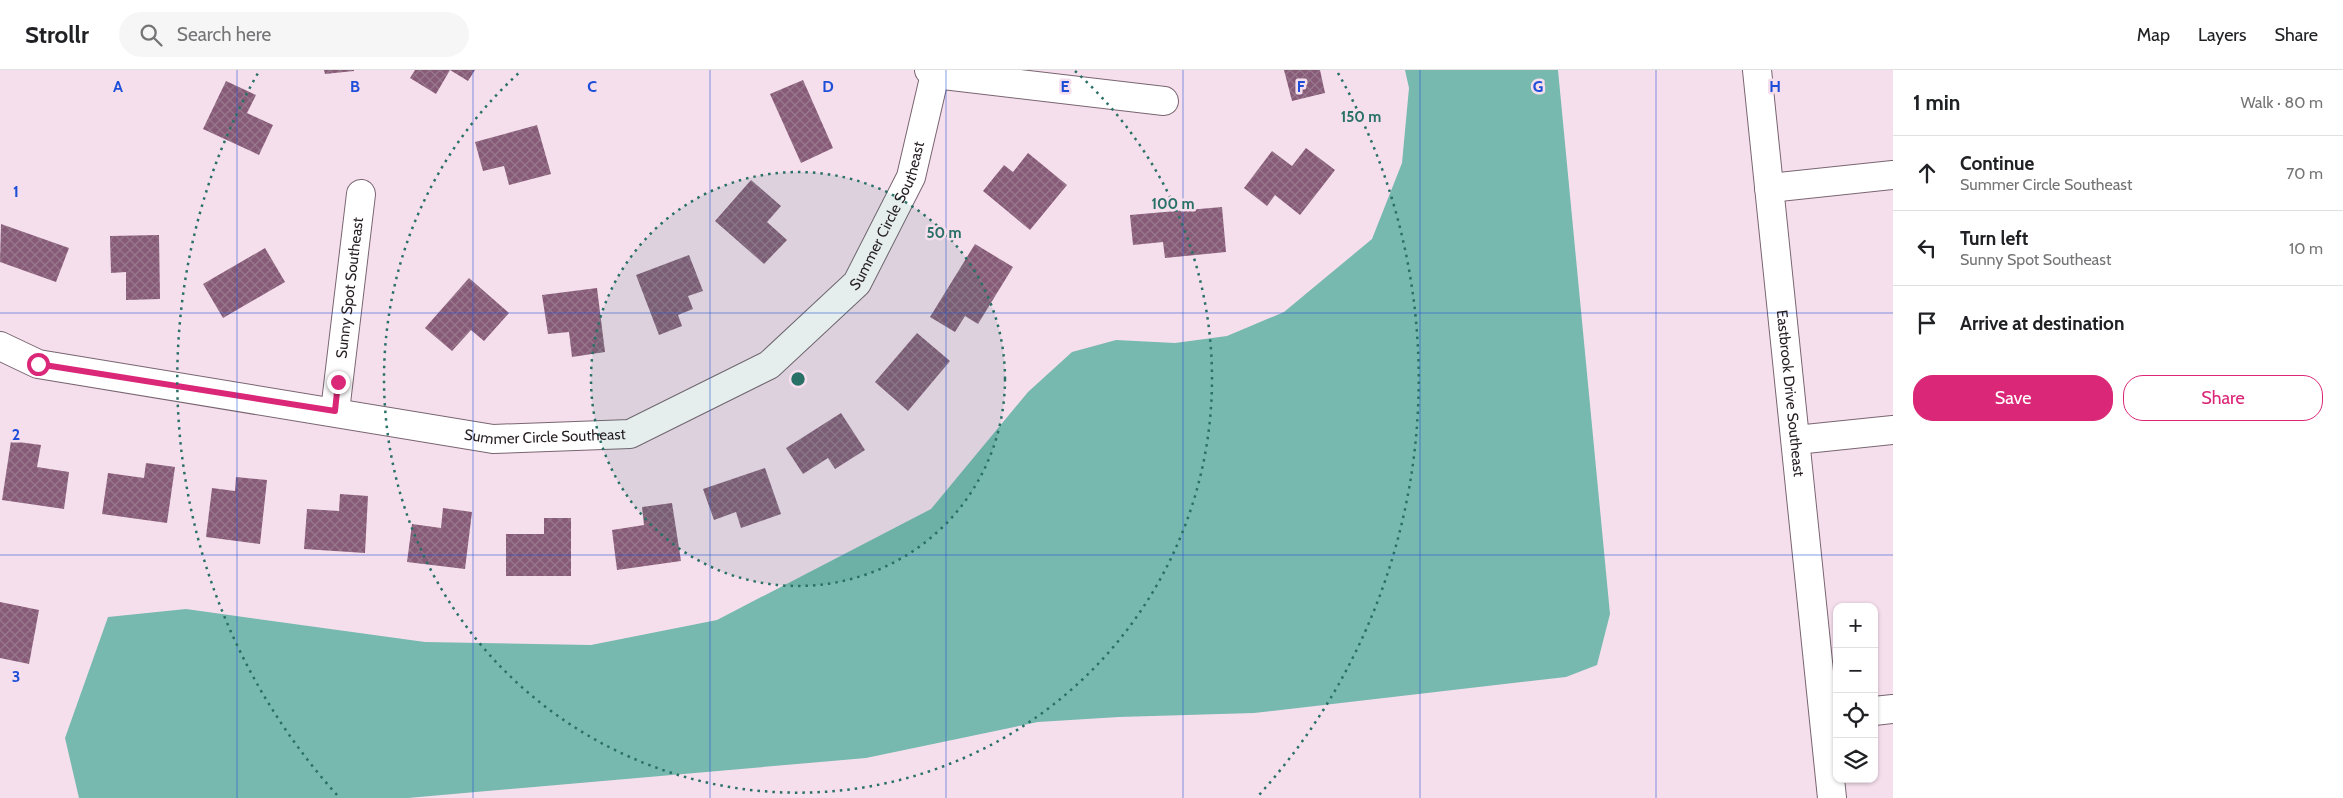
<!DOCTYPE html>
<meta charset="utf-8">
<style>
:root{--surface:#fff;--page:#f6f6f6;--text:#202124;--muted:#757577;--line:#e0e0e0;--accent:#db2777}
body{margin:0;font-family:Cabin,sans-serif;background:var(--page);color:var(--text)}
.controls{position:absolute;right:15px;bottom:15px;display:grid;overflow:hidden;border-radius:10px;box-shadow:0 1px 4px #0004}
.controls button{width:45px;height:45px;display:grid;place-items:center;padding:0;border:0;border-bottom:1px solid var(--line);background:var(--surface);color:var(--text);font:25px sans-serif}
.stop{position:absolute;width:15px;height:15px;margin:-11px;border:4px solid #db2777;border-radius:50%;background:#fff}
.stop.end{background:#db2777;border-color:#fff;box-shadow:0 1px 5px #0008}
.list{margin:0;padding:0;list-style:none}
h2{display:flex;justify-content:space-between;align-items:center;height:65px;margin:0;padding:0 20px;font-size:21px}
h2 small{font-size:16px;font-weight:400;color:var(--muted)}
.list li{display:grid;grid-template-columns:32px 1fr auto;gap:15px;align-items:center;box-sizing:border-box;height:75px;padding:0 20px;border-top:1px solid var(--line)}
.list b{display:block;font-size:19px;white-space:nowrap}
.list p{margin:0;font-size:16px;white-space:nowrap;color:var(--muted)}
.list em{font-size:16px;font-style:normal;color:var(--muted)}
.actions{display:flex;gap:10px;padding:15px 20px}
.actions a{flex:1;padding:11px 0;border:1px solid var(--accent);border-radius:20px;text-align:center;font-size:18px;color:var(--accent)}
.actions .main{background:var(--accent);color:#fff}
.icon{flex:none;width:28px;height:28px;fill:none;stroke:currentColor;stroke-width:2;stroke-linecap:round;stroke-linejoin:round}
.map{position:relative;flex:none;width:1893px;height:728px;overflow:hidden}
header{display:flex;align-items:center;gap:30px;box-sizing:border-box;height:70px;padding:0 25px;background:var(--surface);border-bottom:1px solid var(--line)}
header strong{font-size:24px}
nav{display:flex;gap:28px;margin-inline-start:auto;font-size:18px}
.search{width:350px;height:45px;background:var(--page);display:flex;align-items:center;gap:12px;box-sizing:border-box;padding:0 18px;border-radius:28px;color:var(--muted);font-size:19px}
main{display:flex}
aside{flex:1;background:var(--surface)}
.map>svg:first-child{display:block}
.water{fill:#77b9af}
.building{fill:url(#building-cross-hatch)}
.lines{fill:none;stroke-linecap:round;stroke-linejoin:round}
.minor-casing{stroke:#786570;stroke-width:30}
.minor{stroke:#fff;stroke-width:28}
.route{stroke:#db2777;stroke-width:6}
.grid{fill:none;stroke:#1d4ed8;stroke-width:1;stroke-opacity:0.55}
.ring{fill:none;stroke:#297067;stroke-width:2.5;stroke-dasharray:2.5 5}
.labels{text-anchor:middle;stroke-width:5;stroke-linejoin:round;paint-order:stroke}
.street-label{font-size:15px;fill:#261e23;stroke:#f6dfed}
.grid-label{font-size:16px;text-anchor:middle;font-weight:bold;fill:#1d4ed8;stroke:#f6dfed;stroke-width:5;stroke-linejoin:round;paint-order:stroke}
.centre{fill:#297067;stroke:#f6dfed;stroke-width:2.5}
.ring-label{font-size:15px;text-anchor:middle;font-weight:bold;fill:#297067;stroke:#f6dfed;stroke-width:5;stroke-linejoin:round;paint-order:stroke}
</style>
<header>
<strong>Strollr</strong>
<div class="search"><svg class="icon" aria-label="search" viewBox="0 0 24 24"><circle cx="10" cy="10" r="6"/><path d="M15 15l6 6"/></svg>Search here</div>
<nav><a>Map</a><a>Layers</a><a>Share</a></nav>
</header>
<main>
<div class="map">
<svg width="1893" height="728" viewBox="0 0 1893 728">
<defs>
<pattern id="building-cross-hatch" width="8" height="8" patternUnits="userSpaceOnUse" patternTransform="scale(1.25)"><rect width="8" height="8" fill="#875b77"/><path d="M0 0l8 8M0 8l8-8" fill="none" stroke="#98788c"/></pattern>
</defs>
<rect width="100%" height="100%" fill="#f6dfed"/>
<path class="water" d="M1405,0H1558L1610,544L1597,595L1566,607L1254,643L1119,647L1038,652L866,688L408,728H79L65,668L108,547L186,539L425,572L591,575L717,550L931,439L1028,322L1072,282L1116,270L1175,273L1227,266L1284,242L1372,169L1402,93L1409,18Z"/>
<g class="building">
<path d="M324,0H354V1L325,4Z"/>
<path d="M415,0H475L468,11L450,0L436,24L410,8Z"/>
<path d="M1284,0H1320L1325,23L1292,31Z"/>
<path d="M803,10L833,78L801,93L770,24Z"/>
<path d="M226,11L256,25L247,43L273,55L259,85L203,59Z"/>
<path d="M537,55L551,104L509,115L504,96L483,101L475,72Z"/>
<path d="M1306,78L1335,100L1300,145L1275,125L1267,136L1244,118L1272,81L1292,96Z"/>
<path d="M1028,83L1067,115L1030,160L983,121L1004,95L1013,102Z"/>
<path d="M751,110L781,136L767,152L787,170L764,194L715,151Z"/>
<path d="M1222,137L1226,182L1165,188L1163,172L1133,175L1130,145Z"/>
<path d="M1,154L69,178L56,212L0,192Z"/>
<path d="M159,165L160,229L126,230V202L111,203L110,166Z"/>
<path d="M975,174L1013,197L978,254L965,246L955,262L930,247Z"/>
<path d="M265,178L285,212L223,248L203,214Z"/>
<path d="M689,185L703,221L688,226L693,239L678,245L682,256L659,265L636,205Z"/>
<path d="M469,208L509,243L484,271L471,260L452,281L425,258Z"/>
<path d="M597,218L605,282L572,287L569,262L548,264L542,225Z"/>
<path d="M917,263L950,291L908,341L875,312Z"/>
<path d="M841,343L865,380L835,399L828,388L803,404L786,378Z"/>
<path d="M11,371L41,375L37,397L69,402L64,439L2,430Z"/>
<path d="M146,393L175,397L167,453L102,444L108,403L144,408Z"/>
<path d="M765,398L781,444L741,458L736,442L714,450L703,419Z"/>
<path d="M236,407L267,410L260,474L206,467L212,418L235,421Z"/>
<path d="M340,424L368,426L365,483L304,479L307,439L339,441Z"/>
<path d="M672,433L681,491L617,500L612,460L644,455L642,437Z"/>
<path d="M443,438L472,442L465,499L407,492L412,454L441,458Z"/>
<path d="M544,448H571V506H506V464H544Z"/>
<path d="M0,532L39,540L29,594L0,588Z"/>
</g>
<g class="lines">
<g class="minor-casing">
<g id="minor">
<path d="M929,0L935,4L1164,31"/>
<path id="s1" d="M1757,0L1832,728"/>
<path d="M1769,118L1893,105"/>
<path id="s2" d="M0,276L38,294L493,369L630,364L769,295L857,213L911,107L935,4"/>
<path id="s3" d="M335,341L361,124"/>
<path d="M1796,370L1893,360"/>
<path d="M1874,641L1893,639"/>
</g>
</g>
<use href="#minor" class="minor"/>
</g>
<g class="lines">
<path class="route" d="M38,294L335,341L338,312"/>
</g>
<path class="grid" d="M237,0V728M473,0V728M710,0V728M946,0V728M1183,0V728M1420,0V728M1656,0V728M0,243H1893M0,485H1893"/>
<circle cx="798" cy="309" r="207" fill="#297067" fill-opacity=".12"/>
<g class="ring">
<circle cx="798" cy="309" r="207"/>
<path d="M1075 1A414 414 0 1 1 521 1"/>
<path d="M337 725A621 621 0 0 1 258 3M1338 3A621 621 0 0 1 1259 725"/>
</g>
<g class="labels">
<g class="street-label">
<text dy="5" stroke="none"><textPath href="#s2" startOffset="990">Summer Circle Southeast</textPath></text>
<text dy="5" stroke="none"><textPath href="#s3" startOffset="124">Sunny Spot Southeast</textPath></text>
<text dy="5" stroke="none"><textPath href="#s1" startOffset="325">Eastbrook Drive Southeast</textPath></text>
<text dy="5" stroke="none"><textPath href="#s2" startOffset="555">Summer Circle Southeast</textPath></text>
</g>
</g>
<g class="grid-label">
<text x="118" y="22">A</text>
<text x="355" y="22">B</text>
<text x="592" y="22">C</text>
<text x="828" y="22">D</text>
<text x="1065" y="22">E</text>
<text x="1301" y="22">F</text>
<text x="1538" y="22">G</text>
<text x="1775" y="22">H</text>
<text x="16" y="127">1</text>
<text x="16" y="370">2</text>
<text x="16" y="612">3</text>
</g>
<circle cx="798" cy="309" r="8" class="centre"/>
<g class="ring-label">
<text x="1361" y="52">150 m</text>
<text x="1173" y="139">100 m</text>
<text x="944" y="168">50 m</text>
</g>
</svg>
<div class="controls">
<button>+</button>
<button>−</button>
<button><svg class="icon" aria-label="locate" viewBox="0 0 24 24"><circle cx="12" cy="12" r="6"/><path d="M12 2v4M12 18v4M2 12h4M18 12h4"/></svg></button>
<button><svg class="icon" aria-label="layers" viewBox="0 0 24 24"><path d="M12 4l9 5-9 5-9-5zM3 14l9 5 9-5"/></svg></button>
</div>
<div class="stop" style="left:38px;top:294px"></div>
<div class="stop end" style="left:338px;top:312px"></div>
</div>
<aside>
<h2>1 min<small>Walk · 80 m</small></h2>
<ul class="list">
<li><svg class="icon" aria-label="ahead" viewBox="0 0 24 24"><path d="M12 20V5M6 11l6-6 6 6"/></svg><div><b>Continue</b><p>Summer Circle Southeast</p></div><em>70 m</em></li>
<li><svg class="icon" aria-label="left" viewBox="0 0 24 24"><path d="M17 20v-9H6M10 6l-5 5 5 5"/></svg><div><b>Turn left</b><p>Sunny Spot Southeast</p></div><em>10 m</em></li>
<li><svg class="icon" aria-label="arrive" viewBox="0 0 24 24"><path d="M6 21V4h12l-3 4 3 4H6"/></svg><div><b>Arrive at destination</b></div></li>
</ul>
<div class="actions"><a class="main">Save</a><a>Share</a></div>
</aside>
</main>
